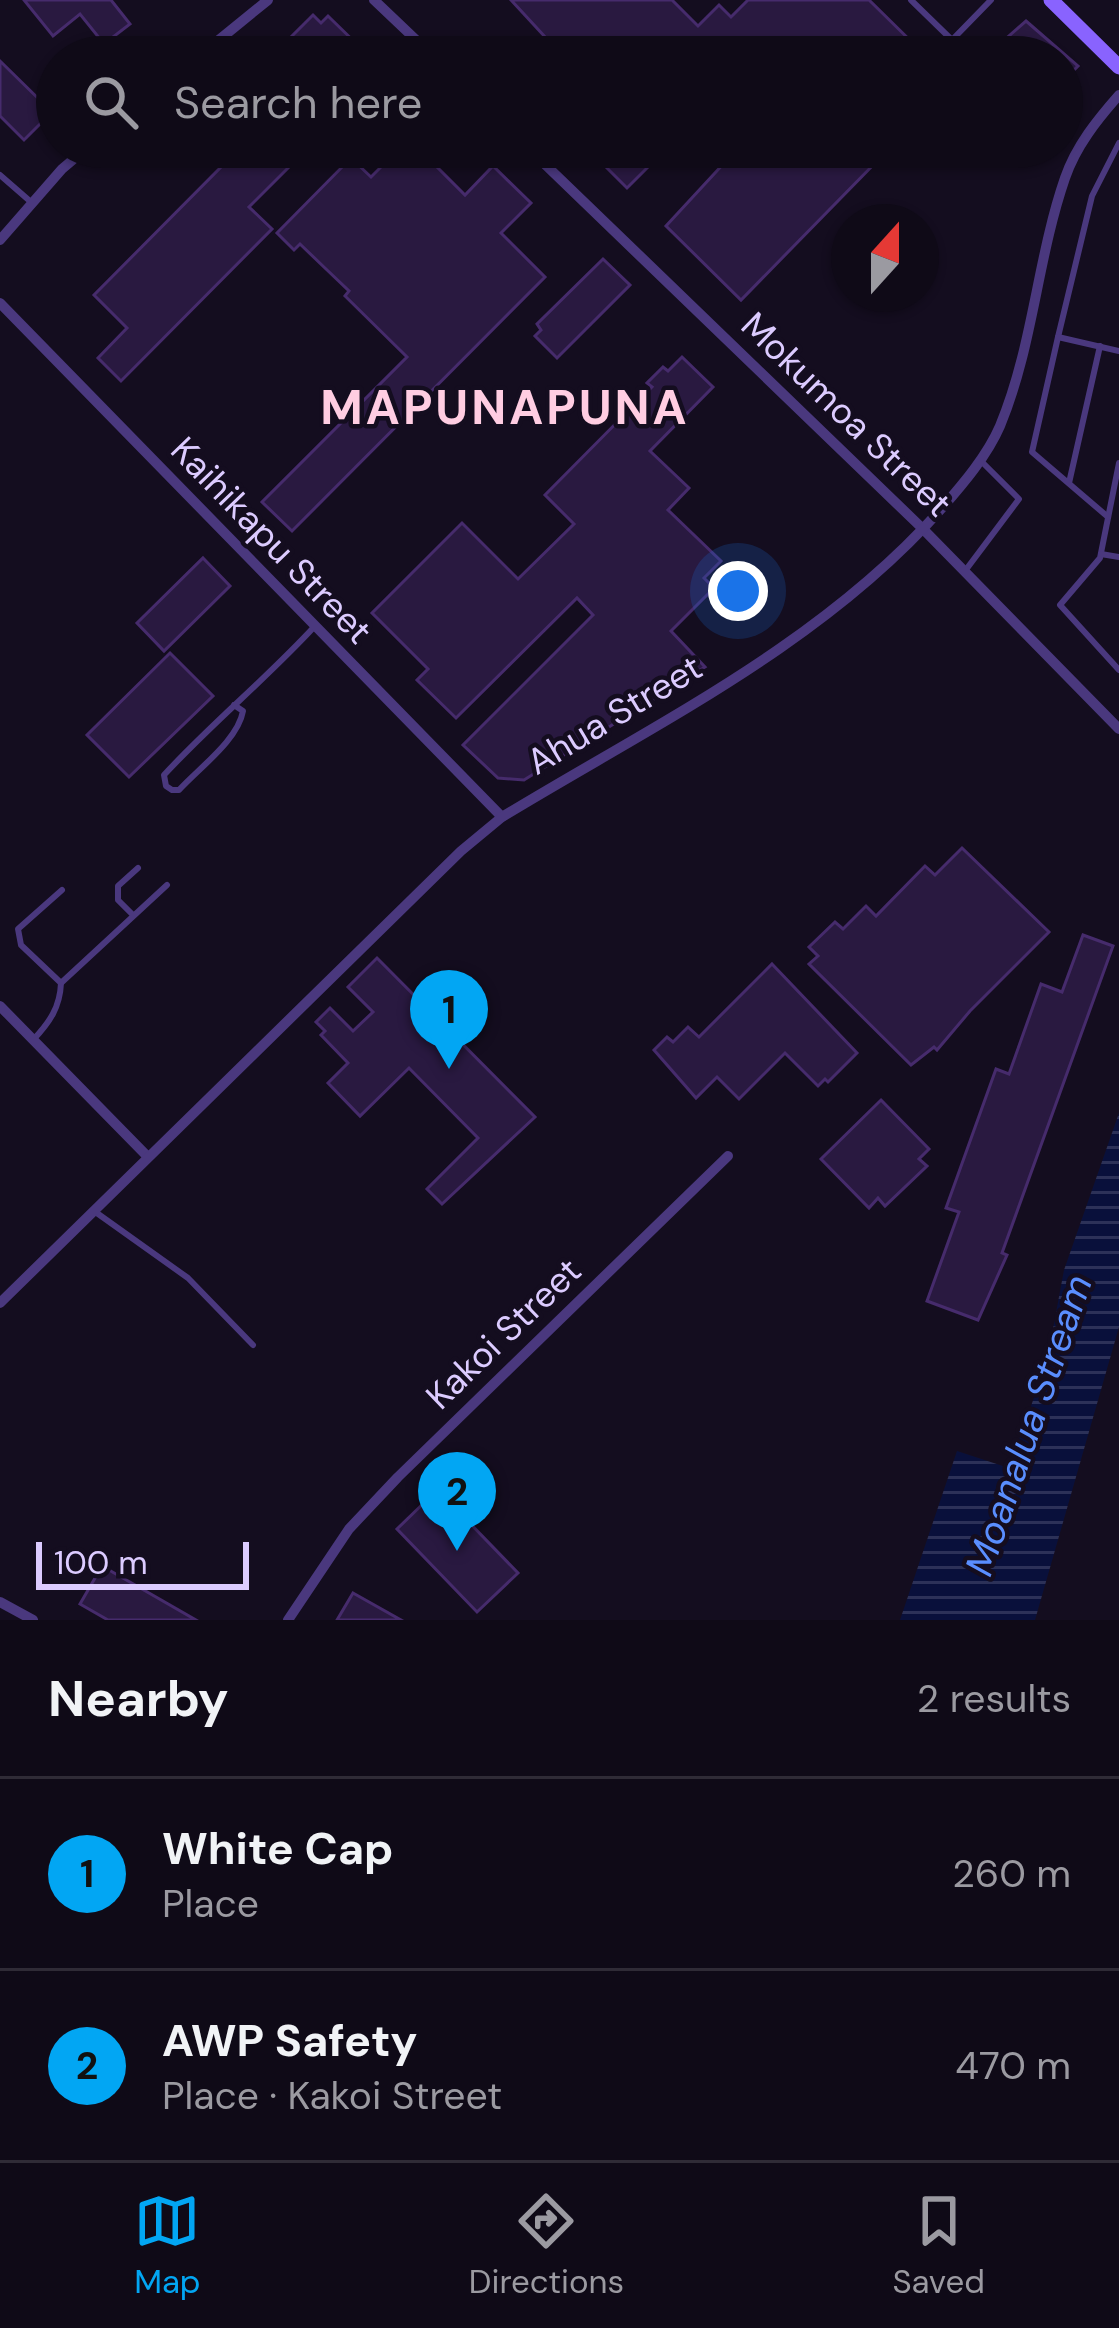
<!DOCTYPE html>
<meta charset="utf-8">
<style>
:root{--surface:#0f0a17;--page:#181320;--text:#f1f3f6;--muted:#9b9aa1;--line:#2f2b36;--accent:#02a6f3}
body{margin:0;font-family:"DM Sans",sans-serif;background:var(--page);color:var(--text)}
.compass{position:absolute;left:831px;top:204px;width:108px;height:108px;border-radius:50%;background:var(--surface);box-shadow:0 3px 9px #0004;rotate:21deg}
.scale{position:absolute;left:36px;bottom:30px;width:213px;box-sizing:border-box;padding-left:12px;border:6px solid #dccbff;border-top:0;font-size:33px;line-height:42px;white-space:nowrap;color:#dccbff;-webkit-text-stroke:9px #140d1f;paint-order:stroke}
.you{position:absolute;left:738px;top:591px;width:42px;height:42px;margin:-30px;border:9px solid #fff;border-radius:50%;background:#1a73e8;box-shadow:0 0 0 18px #1a73e833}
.badge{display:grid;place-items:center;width:78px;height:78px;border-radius:50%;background:var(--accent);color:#111;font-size:39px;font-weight:700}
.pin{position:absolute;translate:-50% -99px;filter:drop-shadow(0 3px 6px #0008)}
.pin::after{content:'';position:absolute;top:63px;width:42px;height:36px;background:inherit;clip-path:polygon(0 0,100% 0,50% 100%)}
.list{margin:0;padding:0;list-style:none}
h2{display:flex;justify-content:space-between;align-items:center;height:156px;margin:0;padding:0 48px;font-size:51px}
h2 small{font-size:39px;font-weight:400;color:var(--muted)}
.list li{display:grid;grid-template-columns:78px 1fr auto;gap:36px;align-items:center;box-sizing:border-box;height:192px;padding:0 48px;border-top:3px solid var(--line)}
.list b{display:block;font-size:45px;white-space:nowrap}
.list p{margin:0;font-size:39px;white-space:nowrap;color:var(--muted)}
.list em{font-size:39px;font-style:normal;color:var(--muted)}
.icon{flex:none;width:66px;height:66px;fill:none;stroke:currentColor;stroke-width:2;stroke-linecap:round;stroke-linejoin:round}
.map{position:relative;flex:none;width:1119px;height:1620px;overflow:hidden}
.search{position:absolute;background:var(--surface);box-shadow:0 3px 9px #0004;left:36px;right:36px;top:36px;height:132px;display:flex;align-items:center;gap:30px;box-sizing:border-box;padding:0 42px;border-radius:66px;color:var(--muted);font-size:45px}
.sheet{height:540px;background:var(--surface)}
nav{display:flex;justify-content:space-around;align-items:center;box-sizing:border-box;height:168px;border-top:3px solid var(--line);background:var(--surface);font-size:33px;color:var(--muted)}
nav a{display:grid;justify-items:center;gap:6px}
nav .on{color:var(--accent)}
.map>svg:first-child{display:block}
.water{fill:url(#water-rules)}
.building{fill:#291940;stroke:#462b6c;stroke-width:3}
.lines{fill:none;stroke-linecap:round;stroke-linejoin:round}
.lane{stroke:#4a387e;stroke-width:6}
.street{stroke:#4a387e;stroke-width:10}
.secondary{stroke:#8963fe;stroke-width:15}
.labels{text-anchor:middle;stroke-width:9;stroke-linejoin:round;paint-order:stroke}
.street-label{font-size:36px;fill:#dccbff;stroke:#140d1f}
.water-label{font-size:39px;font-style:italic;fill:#5a8efe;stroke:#140d1f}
.district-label{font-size:48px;font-weight:bold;letter-spacing:3px;fill:#ffcde2;stroke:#140d1f}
</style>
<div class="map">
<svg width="1119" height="1620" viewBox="0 0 1119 1620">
<defs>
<pattern id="water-rules" width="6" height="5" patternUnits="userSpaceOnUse" patternTransform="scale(3)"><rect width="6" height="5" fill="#09103b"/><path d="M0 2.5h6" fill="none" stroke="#2c3158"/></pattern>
</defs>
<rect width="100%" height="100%" fill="#140d1f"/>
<path class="water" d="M1119,1113V1327L1035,1620H900L957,1451L1009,1468L1047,1361L1064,1270Z"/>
<g class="building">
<path d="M24,0H111L130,24L104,44L80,14L53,36Z"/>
<path d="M511,0H672L698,26L719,5L731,17L748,0H869L927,57H790L774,40L758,57H552L558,51Z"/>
<path d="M313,15L321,23L328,16L370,57H309L290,38Z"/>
<path d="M1026,21L1078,66L1062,82V57H985Z"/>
<path d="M0,61L52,112L24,140L0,116Z"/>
<path d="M204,147H309L249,207L272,229L121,381L98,358L127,328L94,295L220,168Z"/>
<path d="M401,147H417L465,195L493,166L531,203L501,233L545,277L292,531L262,502L407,357L345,296L349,291L326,269L300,244L294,250L277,233L351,158L371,177Z"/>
<path d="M586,147H668L627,188Z"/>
<path d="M739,147H867L879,159L741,300L666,226Z"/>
<path d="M603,259L630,285L557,358L535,336L541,330L537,324Z"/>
<path d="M682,357L713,387L650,451L689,488L668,510L721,561L704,578L714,588L671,631L705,667L524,780L498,778L463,745L593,615L577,598L456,718L417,680L428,669L372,613L462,523L518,579L574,524L545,495L652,387L647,383L663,367L668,371Z"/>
<path d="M203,558L230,586L164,651L137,623Z"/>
<path d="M170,653L213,696L129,777L87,735Z"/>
<path d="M962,848L1049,932L970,1011L937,1050L934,1047L911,1065L809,964L818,956L809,947L835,922L843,929L866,906L876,916L925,866L935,875Z"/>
<path d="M1083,935L1113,946L1002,1253L1007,1255L978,1320L927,1301L959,1212L946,1208L996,1069L1009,1074L1041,984L1062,992Z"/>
<path d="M377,958L535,1117L442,1204L427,1189L478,1138L409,1068L360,1116L328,1083L348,1063L321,1035L325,1031L316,1022L330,1008L353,1031L373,1012L348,987Z"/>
<path d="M772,964L857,1053L828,1082L825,1079L818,1086L785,1053L739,1099L717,1077L696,1098L654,1050L667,1037L673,1042L688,1027L699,1037Z"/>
<path d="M881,1100L929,1149L919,1159L927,1166L885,1206L878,1198L869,1208L821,1159Z"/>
<path d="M430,1497L453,1520L460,1513L518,1573L477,1612L397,1529Z"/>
<path d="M102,1566L196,1620H108L80,1604Z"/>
<path d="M353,1593L401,1620H337Z"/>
</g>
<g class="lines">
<g class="lane">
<path d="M911,0L952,40L991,0"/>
<path d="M0,175L31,202"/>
<path d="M1058,337L1092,196L1119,143"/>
<path d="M1119,463L1100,558L1060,605L1119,670"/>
<path d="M1069,483L1100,346"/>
<path d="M1108,517L1032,452L1058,337L1119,351"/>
<path d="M1101,554L1119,557"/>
<path d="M965,571L1019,499L982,462"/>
<path d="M234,705L243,711C238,740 199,768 179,790H172L166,786L164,775C212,723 266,679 314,627"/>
<path d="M133,915L118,900V886L138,868"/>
<path d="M61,983L21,945L18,929L62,890"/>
<path d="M33,1040C50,1022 60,1007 61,983L167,885"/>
<path d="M94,1211L188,1278L253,1345"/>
</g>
<g class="street">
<path d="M374,0L434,57"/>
<path d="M198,57L268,0"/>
<path d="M527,147L923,529L1119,729"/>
<path d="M0,240L62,169L88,147"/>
<path d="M0,303L502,817"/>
<path d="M0,1006L148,1157"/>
<path d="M0,1303L461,851L502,817C655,724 822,644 942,508C963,484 987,456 1000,426C1033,347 1037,259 1065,178C1076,146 1097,120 1119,95"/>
<path d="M0,1602L33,1620"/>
<path d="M288,1620L349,1529L398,1477L728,1156"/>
</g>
<path class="secondary" d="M1051,0L1119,67"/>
</g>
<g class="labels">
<g class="street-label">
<text transform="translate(847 414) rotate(44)" y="13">Mokumoa Street</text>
<text transform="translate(272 540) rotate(46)" y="13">Kaihikapu Street</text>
<text transform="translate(614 714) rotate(-31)" y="13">Ahua Street</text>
<text transform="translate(503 1333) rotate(-44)" y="13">Kakoi Street</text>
</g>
<g class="water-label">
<text transform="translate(1028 1425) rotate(-71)" y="14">Moanalua Stream</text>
</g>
<g class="district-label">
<text x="505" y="424">MAPUNAPUNA</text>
</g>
</g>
</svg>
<svg class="compass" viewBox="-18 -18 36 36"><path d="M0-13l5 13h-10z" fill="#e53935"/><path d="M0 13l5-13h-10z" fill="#9b9aa1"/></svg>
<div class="scale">100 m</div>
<div class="you"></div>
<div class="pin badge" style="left:449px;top:1069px">1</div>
<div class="pin badge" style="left:457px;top:1551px">2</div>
<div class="search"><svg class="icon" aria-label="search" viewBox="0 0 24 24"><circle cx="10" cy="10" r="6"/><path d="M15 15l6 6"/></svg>Search here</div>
</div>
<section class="sheet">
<h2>Nearby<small>2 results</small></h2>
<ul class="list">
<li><span class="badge">1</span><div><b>White Cap</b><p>Place</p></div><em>260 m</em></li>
<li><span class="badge">2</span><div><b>AWP Safety</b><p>Place · Kakoi Street</p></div><em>470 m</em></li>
</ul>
</section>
<nav>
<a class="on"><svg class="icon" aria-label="map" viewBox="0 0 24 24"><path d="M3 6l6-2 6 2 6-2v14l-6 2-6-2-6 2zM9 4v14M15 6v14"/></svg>Map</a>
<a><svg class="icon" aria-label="directions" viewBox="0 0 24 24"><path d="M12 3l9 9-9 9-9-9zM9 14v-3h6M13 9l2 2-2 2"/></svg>Directions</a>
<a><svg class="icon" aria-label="saved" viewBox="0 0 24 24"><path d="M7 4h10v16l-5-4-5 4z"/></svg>Saved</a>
</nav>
